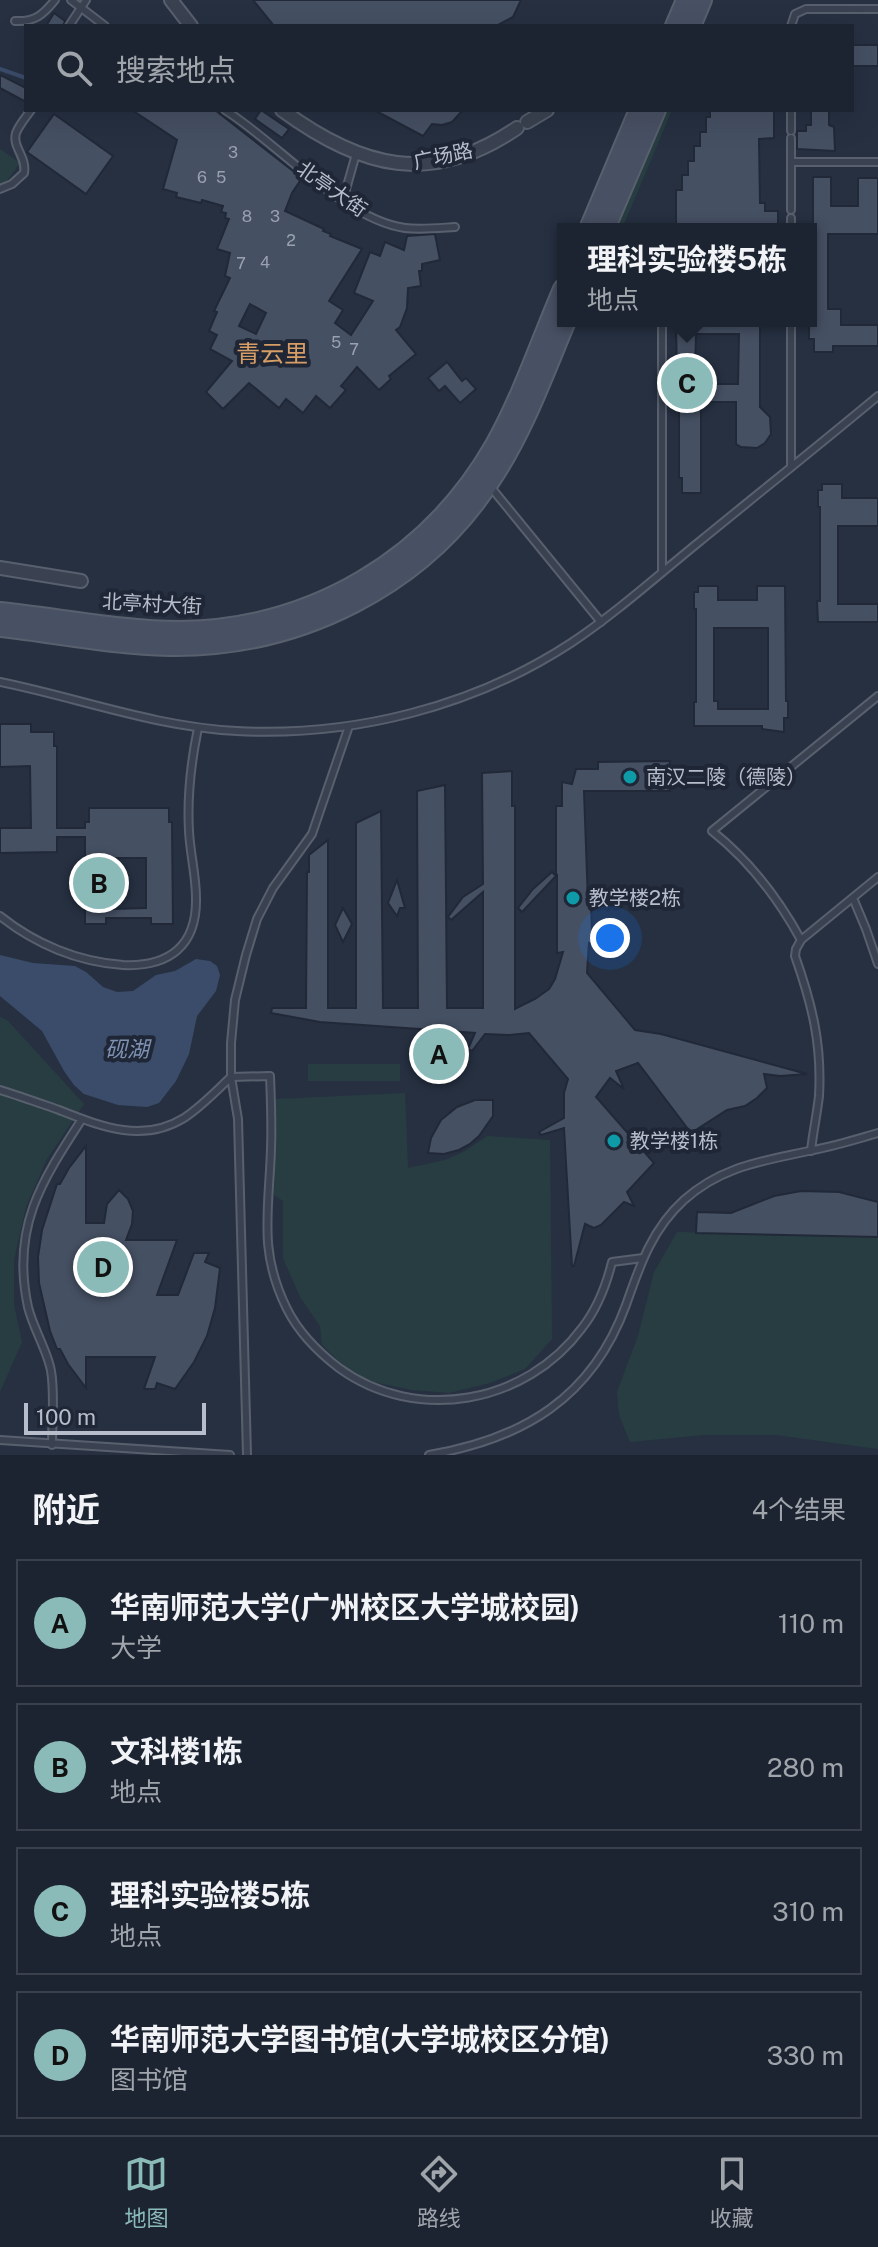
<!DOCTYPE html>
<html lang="zh">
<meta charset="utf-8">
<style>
:root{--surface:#1c2431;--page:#252c39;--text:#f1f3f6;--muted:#a0a4ab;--line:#3a414d;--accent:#8bbbb9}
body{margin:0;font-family:"Public Sans","Noto Sans SC",sans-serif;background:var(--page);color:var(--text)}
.scale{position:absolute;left:24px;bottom:20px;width:182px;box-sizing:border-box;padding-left:8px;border:4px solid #b7bdcb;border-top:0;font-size:22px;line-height:28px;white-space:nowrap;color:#b7bdcb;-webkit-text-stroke:6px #1f2736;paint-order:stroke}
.you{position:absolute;left:610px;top:938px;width:28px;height:28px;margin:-20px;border:6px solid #fff;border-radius:50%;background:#1a73e8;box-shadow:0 0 0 12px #1a73e833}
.badge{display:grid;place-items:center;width:52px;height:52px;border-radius:50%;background:var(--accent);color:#111;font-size:26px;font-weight:700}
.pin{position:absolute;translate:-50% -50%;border:4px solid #fff;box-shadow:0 2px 8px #0006}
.popup{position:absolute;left:557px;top:223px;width:260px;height:104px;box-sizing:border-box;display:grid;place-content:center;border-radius:0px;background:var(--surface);filter:drop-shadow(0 2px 6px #0005);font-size:26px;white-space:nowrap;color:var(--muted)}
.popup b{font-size:30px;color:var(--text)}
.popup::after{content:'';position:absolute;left:50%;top:100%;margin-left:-16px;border:16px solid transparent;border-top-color:var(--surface)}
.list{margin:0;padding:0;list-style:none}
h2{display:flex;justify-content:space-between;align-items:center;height:104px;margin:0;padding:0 32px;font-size:34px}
h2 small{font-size:26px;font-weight:400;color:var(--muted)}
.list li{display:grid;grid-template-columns:52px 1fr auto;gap:24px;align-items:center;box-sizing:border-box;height:128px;margin:0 16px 16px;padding:0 16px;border:2px solid var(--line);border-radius:0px}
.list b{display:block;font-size:30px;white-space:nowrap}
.list p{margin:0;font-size:26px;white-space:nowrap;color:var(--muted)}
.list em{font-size:26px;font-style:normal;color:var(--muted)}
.icon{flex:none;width:44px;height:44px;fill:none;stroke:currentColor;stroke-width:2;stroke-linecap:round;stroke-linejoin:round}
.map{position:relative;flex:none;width:878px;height:1455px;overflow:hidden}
.search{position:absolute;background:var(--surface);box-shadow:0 8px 32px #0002;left:24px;right:24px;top:24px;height:88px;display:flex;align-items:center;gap:20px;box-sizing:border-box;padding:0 28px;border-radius:0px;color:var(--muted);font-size:30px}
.sheet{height:680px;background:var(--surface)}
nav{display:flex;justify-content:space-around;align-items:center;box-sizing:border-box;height:112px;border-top:2px solid var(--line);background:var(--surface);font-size:22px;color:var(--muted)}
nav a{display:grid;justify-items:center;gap:4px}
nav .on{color:var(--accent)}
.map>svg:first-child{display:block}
.green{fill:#283d42}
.water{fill:#3b4c6a}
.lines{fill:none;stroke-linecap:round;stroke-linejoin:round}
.stream{stroke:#3b4c6a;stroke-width:4}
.building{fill:#455063;stroke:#212938;stroke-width:2;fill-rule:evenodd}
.lane-casing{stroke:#58606e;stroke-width:10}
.street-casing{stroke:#58606e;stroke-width:16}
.secondary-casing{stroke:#58606e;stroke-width:22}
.lane{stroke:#3a4251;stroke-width:6}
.street{stroke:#3a4251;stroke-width:12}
.secondary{stroke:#485164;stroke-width:18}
.culture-dot{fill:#0f9aa8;stroke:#1f2736;stroke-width:3}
.labels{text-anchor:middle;stroke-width:8;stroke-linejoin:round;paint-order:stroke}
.number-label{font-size:16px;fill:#9aa2b1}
.street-label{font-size:20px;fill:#b7bdcb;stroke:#1f2736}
.poi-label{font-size:20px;fill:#b7bdcb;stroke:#1f2736;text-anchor:start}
.water-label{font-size:22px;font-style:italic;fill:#7e91b2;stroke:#1f2736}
.quarter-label{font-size:24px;fill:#d69d66;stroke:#1f2736}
</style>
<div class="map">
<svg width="878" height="1455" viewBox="0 0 878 1455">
<rect width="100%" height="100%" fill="#263041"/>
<g class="green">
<path d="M663,110H672L622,229H612Z"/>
<path d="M0,149L20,163L4,185L0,183Z"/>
<path d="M0,1017L8,1021L84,1104L47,1159L26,1207L14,1260V1305L22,1342L0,1392Z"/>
<rect x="308" y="1064" width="92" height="17"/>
<path d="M405,1093L408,1168L445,1160L465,1151L487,1136L550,1140L552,1339L525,1369L490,1383L449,1393L412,1390L373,1382L347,1369L322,1345L320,1326L300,1297L283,1258V1201L274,1195L276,1099Z"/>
<path d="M677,1232L878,1237V1449L776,1435H704L630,1442L619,1415L617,1392L638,1336L654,1272Z"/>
</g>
<path class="water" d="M0,955L33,963L75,966L86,972L103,987L117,992L133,991L156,975L175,971L196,959L210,961L217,966L220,975L216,991L197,1016L189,1054L176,1081L159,1103L147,1107L118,1105L84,1094L74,1085L64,1071L42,1031L0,996Z"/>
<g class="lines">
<path class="stream" d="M0,69L26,78"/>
</g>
<g class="building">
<path d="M253,0H521L513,17L496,26H274Z"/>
<path d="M54,13L65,21L63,26H46Z"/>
<rect x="852" y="45" width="26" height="21"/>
<path d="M0,75L26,88V102L0,88Z"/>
<path d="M132,110H215L302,178L292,193L285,211L324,229L323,231L331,234L330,236L362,249L329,301L343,310L335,323L351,335L373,301L354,293L370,252L380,256L385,242L404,250L407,236L435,234L440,260L422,264V271H419L421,286L408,288L407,308L400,327L396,330L416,354L389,376L391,379L379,390L357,367L341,386L346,390L330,408L316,396L303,413L286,399L279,408L249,383L223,409L206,392L232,361L210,349L217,335L209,331L217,312L214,311L230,278L225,276L230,253L217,249L229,219L225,218L226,213L221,212L223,206L202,200L201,203L176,197L177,193L163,189L177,140ZM250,304L266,313L256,334L239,326Z"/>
<path d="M261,110L289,129L282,138L255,119Z"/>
<path d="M374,110H463L452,122L442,125L432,124L423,136Z"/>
<path d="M710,110H774V138L759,139L760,203H765V211H778V229H676V190H682V175H688V161H694V146H700V132H706V117H710Z"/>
<path d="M811,110H829V125L834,127L835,151L797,149V131H806V125H811Z"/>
<path d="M54,114L113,156L86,194L27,152Z"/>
<path d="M813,177H831V206H858V178H878V234H828V309H841V325H878V346H833V352H814V339H809V323H813Z"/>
<path d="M676,321H760V407L770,417L771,434L765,443L757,448L741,447L736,444V402H701V493H682V478H679V399H671V381H677ZM696,334H739L738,384H703V369H695Z"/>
<path d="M447,362L462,381L466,378L476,389L460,403L445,386L439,391L428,378Z"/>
<path d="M822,484H842V498H878V526H838V604H878V622H818L817,601H820V507H818V490H822Z"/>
<path d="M698,586H718V600H757V586H785L786,701H788V718H784V732L762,729V726H694V702H696V609H694V592H698ZM714,628H768V709H718V701H714Z"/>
<path d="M0,724H31V732H54V746H57V828H85V822H89V808H169V822H172L173,924H151V918H106V924H85V837H57V852L0,853V828H31L30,766L0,767ZM112,858H146V908L112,909Z"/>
<path d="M670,761V791H584L588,903H591L592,932V943H589L587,973L635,1030L661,1034L807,1074L780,1076L764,1074L767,1088L757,1098L745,1106L727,1110L691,1133L638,1063L616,1071L624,1089L610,1078L596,1097L654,1163L627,1192L634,1206L624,1202L601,1225L594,1228L585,1224L574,1266H572L564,1128L541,1135L539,1132L564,1118V1093L568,1079L529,1033L509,1035L485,1034L472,1051L468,1049L475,1033L320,1022L271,1013L272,1008H306L307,872H309V855L328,840V1008H356V823L381,811L383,1008H418L417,791L445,785L447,1008H483V892L451,920L448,917L463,897L483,884L482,773L512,771V806H515V1009L535,999L549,989L555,979L563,952L557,953V874L556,876V806H562V782L572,784L576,769H598V762Z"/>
<path d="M552,872L556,876L522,912L518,908L533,889Z"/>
<path d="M397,880L405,908H400L397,916L388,903Z"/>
<path d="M343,908L352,924L343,942L335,925Z"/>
<path d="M475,1100H493V1116L479,1136L470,1144L459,1150L444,1154L428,1153L431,1138L441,1120L457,1107Z"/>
<path d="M86,1146V1223H104L107,1204L119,1190L128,1199L133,1211L132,1224L126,1240H177L157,1295H178L194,1253H209L205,1262L220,1268L215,1308L207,1336L194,1362L175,1389L157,1383L155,1389H144L155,1357H86V1388L68,1364L60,1349H57L50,1331L39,1283L38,1257L42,1230L57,1184H60L69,1168Z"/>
<path d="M801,1191L839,1192L878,1202V1237L696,1233L697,1212L731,1213L774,1196Z"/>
</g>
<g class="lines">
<g class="lane-casing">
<g id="lane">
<path d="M71,0L105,26"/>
<path d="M15,21C35,22 43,15 55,0"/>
<path d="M69,26L86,0"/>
<path d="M791,26L795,14L806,9H878"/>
<path d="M225,110C279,144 343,219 405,228C421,230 439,228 455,227"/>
<path d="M791,131V110"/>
<path d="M791,138V210"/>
<path d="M791,162H878"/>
<path d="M0,189L12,184L24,173C27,157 12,147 16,133C19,125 26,117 31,110"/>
<path d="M343,200L356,154"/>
<path d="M791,218V229"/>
<path d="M791,467V321"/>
<path d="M489,485L601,622"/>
<path d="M662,572V321"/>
<path d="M0,682C79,698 155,727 237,731C353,737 473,707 571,643C616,613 657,576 699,542C759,493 819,445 878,396"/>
<path d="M878,696L712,831C750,861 778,898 801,940L878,877"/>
<path d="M853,898L866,929L878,964"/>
<path d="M0,916C35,944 78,962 123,965C169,967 197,946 196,898C196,875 190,853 189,831C187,796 191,762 198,728"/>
<path d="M801,940L796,949L795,956C812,1004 822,1044 819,1096C817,1114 813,1132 811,1151"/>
<path d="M0,1090C20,1096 39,1103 59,1110C100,1126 142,1144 184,1118C201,1107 216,1091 231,1077L270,1076C271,1100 272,1125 271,1149C269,1211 258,1251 287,1309C299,1333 318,1352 339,1368C416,1424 526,1404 582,1328C597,1309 606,1286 612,1262L643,1258"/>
<path d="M0,1440L230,1455"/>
<path d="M52,1445C52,1421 55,1394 51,1371C48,1352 33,1328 28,1307C11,1228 41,1182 82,1119"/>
<path d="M247,1455L238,1119L231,1077V1043L235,1000L246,955L257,919L273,888L312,834L349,726"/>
<path d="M429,1455C523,1439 592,1398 626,1305C640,1265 652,1229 684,1200C723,1165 765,1161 813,1150C835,1146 857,1139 878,1133"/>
</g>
</g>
<g class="street-casing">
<g id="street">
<path d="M171,0L191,26"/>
<path d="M282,110C361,168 431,187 517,128"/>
<path d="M527,122L547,110"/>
<path d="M0,568L81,581"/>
</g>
</g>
<g class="secondary-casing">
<g id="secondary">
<path d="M675,26L686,0"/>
<path d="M691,26L702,0"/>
<path d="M589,229L639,110"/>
<path d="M605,229L656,110"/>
<path d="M0,612C58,618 123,631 181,631C313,629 430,559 495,445C522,397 541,340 563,289"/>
<path d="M0,627C55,633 114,645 169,646C298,648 425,586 494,475C525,427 544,373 566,321"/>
</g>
</g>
<use href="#lane" class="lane"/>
<use href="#street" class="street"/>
<use href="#secondary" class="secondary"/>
</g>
<g class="culture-dot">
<circle cx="630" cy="777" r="8"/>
<circle cx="573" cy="898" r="8"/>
<circle cx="614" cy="1141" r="8"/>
</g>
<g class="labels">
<g class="number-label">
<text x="233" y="158">3</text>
<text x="202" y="183">6</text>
<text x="221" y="183">5</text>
<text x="247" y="222">8</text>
<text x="275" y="222">3</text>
<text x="291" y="246">2</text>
<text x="265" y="268">4</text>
<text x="241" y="269">7</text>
<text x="336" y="348">5</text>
<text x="354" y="355">7</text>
</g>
<g class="street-label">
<text transform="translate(443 156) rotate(-12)" y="7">广场路</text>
<text transform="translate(332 189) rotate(35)" y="7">北亭大街</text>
<text transform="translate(152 604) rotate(3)" y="7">北亭村大街</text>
</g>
<g class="poi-label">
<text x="646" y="784">南汉二陵（德陵）</text>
<text x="589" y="905">教学楼2栋</text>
<text x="630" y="1148">教学楼1栋</text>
</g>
<g class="water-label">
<text x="127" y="1057">砚湖</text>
</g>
<g class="quarter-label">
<text x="272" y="362">青云里</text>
</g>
</g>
</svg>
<div class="scale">100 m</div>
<div class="you"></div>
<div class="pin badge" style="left:439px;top:1054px">A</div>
<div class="pin badge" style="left:99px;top:883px">B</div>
<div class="pin badge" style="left:687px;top:383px">C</div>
<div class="popup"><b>理科实验楼5栋</b>地点</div>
<div class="pin badge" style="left:103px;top:1267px">D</div>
<div class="search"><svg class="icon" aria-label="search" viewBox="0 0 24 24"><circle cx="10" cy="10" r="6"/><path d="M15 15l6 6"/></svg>搜索地点</div>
</div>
<section class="sheet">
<h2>附近<small>4个结果</small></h2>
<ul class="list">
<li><span class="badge">A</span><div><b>华南师范大学(广州校区大学城校园)</b><p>大学</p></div><em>110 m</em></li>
<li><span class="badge">B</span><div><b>文科楼1栋</b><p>地点</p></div><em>280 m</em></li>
<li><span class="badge">C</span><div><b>理科实验楼5栋</b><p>地点</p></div><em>310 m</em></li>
<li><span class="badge">D</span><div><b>华南师范大学图书馆(大学城校区分馆)</b><p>图书馆</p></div><em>330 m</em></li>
</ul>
</section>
<nav>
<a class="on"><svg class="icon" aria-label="map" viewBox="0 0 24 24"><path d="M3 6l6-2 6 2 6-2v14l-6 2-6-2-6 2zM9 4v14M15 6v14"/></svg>地图</a>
<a><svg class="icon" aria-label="directions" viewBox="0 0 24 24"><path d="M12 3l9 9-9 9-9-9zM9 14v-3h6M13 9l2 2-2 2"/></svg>路线</a>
<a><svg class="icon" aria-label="saved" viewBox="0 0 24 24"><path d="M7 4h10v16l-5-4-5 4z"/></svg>收藏</a>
</nav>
